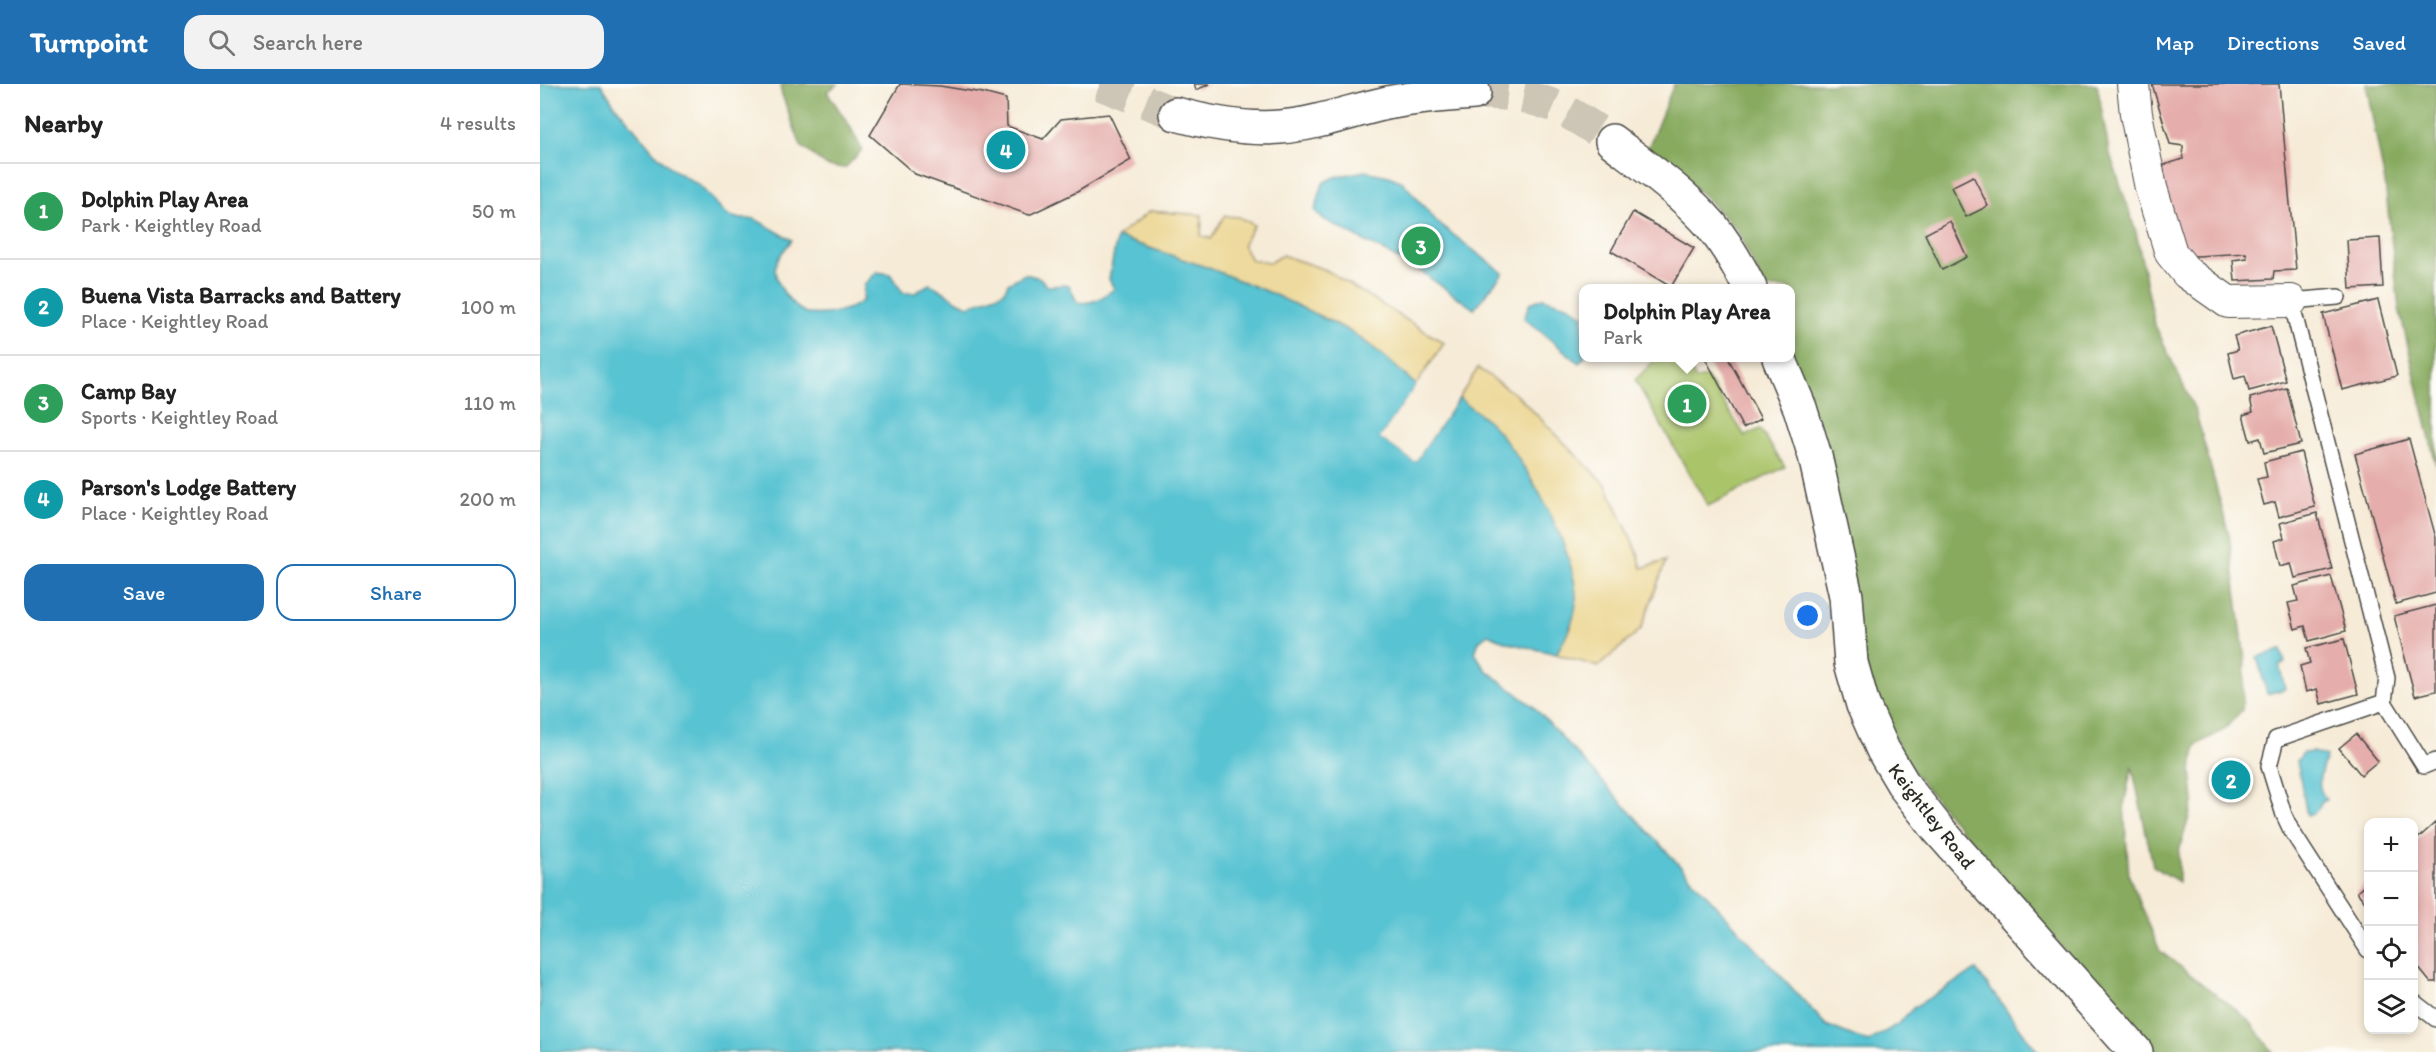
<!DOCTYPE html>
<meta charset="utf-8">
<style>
:root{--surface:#fff;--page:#f2f2f2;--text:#222;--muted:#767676;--line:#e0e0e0;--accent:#1f6fb2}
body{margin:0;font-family:Itim,sans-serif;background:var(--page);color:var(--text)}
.controls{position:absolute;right:18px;bottom:18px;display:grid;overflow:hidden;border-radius:12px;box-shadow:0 3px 9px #0003}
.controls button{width:54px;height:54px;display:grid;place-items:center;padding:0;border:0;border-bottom:2px solid var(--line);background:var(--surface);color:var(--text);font:30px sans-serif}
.you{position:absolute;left:1268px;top:532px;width:21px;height:21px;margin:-15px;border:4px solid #fff;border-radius:50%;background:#1a73e8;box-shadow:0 0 0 9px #1a73e833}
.badge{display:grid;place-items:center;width:39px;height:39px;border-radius:50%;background:var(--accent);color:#fff;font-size:20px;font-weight:700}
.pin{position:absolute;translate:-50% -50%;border:3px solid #fff;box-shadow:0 2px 6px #0006}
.popup{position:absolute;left:1039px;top:200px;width:216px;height:78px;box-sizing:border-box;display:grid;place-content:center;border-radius:12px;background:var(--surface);filter:drop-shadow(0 2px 4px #0005);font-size:20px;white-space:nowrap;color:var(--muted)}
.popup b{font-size:22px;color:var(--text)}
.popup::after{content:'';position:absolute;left:50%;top:100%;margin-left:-12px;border:12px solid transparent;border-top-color:var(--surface)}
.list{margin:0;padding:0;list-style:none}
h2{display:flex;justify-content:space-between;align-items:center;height:78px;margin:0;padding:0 24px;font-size:26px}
h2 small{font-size:20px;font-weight:400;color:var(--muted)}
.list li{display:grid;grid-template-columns:39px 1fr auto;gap:18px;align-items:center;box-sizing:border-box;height:96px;padding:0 24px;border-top:2px solid var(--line)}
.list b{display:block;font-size:22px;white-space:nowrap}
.list p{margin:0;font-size:20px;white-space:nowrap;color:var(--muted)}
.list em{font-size:20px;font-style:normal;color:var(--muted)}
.actions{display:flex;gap:12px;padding:18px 24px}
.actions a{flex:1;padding:14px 0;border:2px solid var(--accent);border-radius:18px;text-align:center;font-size:21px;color:var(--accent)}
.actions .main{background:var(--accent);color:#fff}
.icon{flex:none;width:33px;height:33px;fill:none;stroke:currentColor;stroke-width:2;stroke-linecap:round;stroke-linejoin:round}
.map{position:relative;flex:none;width:1896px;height:968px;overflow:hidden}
header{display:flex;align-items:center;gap:36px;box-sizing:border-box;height:84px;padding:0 30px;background:var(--accent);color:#fff}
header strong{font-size:28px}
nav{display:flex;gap:33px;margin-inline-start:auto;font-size:21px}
.search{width:420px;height:54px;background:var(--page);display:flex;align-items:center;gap:15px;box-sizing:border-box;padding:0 21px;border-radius:18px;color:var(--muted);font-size:22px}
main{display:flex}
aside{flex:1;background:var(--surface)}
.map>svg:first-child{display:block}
.green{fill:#aac46a;stroke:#6a784a;stroke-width:1.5}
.forest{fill:#87aa5e;stroke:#596a44;stroke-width:1.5}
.sand{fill:#eeda9e;stroke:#8c8264;stroke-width:1.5}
.water{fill:#58c3d2;stroke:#42777e;stroke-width:1.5}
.pier{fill:#f6ebd7}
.building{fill:#e5aeac}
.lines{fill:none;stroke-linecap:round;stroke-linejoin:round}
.secondary-tunnel{stroke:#cdc5b5;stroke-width:33;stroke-dasharray:33 16;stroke-linecap:butt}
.lane-casing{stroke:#494845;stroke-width:18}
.street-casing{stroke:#494845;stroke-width:34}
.secondary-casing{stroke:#494845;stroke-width:36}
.lane{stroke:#fff;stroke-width:15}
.street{stroke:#fff;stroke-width:32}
.secondary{stroke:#fff;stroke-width:33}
.labels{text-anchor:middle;stroke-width:4.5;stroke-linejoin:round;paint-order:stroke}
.street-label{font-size:20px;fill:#2b2b2b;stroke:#fdfcf7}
</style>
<header>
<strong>Turnpoint</strong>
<div class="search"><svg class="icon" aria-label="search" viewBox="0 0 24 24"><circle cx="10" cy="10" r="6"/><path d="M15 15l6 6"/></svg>Search here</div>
<nav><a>Map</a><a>Directions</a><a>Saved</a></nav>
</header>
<main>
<aside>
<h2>Nearby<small>4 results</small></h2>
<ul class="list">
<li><span class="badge" style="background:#2e9e5b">1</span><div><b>Dolphin Play Area</b><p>Park · Keightley Road</p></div><em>50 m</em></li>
<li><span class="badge" style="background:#0f9aa8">2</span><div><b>Buena Vista Barracks and Battery</b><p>Place · Keightley Road</p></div><em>100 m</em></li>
<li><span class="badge" style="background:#2e9e5b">3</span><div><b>Camp Bay</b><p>Sports · Keightley Road</p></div><em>110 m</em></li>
<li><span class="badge" style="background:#0f9aa8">4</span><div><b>Parson's Lodge Battery</b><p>Place · Keightley Road</p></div><em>200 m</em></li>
</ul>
<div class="actions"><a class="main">Save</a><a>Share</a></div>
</aside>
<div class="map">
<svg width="1896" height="968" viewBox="0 0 1896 968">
<rect width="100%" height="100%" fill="#fdfcf7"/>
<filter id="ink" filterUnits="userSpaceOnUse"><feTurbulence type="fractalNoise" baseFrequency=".0167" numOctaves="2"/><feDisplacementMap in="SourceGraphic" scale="12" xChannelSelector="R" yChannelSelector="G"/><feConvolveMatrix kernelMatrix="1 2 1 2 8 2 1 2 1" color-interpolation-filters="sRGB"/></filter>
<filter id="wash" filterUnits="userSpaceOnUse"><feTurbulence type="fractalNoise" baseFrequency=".008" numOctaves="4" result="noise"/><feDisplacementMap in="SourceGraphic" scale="24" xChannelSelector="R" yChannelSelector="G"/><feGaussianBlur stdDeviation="1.35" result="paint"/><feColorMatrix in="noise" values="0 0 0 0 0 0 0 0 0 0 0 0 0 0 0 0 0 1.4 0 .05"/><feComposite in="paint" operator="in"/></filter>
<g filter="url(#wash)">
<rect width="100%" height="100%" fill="#f6ebd7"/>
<path class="green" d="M1117,274H1144L1156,295L1167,293L1205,352L1220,345L1245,383L1168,422L1095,296Z"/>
<g class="forest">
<path d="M241,0H298L287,8L310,42L322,66L305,84L287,82L261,62L241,8Z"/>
<path d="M1134,0H1557L1569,67L1596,148L1615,241L1655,326L1689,450L1705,576L1702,626L1684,646L1656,661L1651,687L1654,716L1639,767V798L1613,782L1592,682L1584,721L1589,792L1620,867L1708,935L1733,968H1617L1525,868L1406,728L1365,677L1329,595L1251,264L1250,204H1225L1197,146L1166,114L1108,64Z"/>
<path d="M1826,0H1896V381L1859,224L1845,99Z"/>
</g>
<g class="sand">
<path d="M610,127L662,131L661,152L671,155L684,132L699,133L714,141L703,160L711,176L729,179L742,171L786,186L904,259L876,301C855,282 835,263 811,248C796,239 778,231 762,224C702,195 640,174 577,153Z"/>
<path d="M938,284L979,313L1066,401L1097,467L1102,484L1126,477L1101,545L1058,583L1016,570L1031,544V483L1020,451L995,401L973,367L919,314Z"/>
</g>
<g class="water">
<path d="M0,0H61L74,20L113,67L132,85L159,101L187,131L200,135H215L252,156C247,163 238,172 236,180C231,197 254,227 270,230C285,232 313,226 323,216L324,201L337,188L350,190L363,209H375L389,200C406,206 412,217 429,222L464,208L468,199L485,190L500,194L507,202L529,201L537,218C552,221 562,214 574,205L569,195L577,153L669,184L733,210L779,232L811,248L845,273L876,301L840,354L875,378L919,314C928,322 939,329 948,337C983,370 1039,470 1036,519C1034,539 1026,553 1016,570L969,559L948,550L939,557L935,569L945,585L994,623L1286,941L1328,958L1358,940L1374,923L1436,886L1498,968H0Z"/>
<path d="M825,87L849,92L863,98L898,139L963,189L934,225L877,185L783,135L775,127L783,99L795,93Z"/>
<path d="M1003,214L1030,222L1043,232L1044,274L1039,279L984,234L990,219Z"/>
<path d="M1741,566L1745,579L1739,581L1745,605L1727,610L1717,573Z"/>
<path d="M1773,668L1786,673C1780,689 1775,702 1786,716L1781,719C1779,727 1775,729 1767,731L1757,677L1763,669Z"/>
</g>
<path class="pier" d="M878,298V302L844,353L874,374L916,313L920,311L875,378L840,354Z"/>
<g id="blocks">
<g class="building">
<path d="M360,0L400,2L443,9L466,15L467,42L503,55L521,35L569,30L591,76L537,108L489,131L375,90L330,51Z"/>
<path d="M654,0H670L656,6Z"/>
<path d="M1612,0H1739L1756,186L1734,187L1733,195L1695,197L1693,176L1707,174L1706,169L1657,172L1638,171L1615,84L1643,75V62L1630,60Z"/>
<path d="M1433,92L1448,122L1426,133L1411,103Z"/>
<path d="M1093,128L1154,164L1131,203L1071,167Z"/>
<path d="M1410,137L1427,173L1402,186L1385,150Z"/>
<path d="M1840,154L1843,203L1810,205L1807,156Z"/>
<path d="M1838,216L1857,292L1802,306L1783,230Z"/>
<path d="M1731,242L1746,297L1709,307L1705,292L1694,295L1688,269L1698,266L1694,252Z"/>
<path d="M1165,274H1188L1221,335L1203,344Z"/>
<path d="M1747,304L1761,360L1724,369L1720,354L1710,357L1703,331L1713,328L1710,314Z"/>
<path d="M1869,355L1896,454V509L1856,520L1815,370Z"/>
<path d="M1761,368L1775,423L1739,433L1735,418L1724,421L1717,395L1727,393L1724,378Z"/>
<path d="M1777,429L1792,485L1755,494L1751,479L1740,482L1734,457L1744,454L1740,439Z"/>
<path d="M1791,492L1806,547L1769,557L1765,542L1755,545L1748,519L1758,517L1754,502Z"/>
<path d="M1896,521V607L1875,612L1854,532Z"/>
<path d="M1804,555L1818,610L1781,620L1777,605L1766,608L1760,582L1770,579L1766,564Z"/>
<path d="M1816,650L1838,677L1821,691L1799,664Z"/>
<path d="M1896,738V898H1890L1874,878V758Z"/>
<path d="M1828,798V822L1817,808Z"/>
</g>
</g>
</g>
<g filter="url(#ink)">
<use href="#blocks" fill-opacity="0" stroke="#494845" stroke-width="1.5"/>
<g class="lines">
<g class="secondary-tunnel">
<path d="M560,0L636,30"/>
<path d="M934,9C998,9 1021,21 1072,57"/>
</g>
<g class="lane-casing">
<g id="lane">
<path d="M1798,213L1751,217L1847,594L1844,618L1736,655L1729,682L1744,731L1751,746L1828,866"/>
<path d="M1844,618L1884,682L1896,677"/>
<path d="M1874,918L1896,935"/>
</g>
</g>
<g class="street-casing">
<path id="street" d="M1593,0L1596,30L1611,104L1631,169L1647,189L1688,218L1751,217"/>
</g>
<g class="secondary-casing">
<g id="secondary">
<path d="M636,30C669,39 705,46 740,43C777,40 811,27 847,19C876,13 904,11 934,9"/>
<path d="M1072,57C1106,83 1143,109 1171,141C1187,161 1199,182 1210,204"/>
<path d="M1239,274L1260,324L1275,372L1306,512L1311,579L1323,621L1343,666L1365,703L1397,744L1596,968"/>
</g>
</g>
<use href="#lane" class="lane"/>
<use href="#street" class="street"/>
<use href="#secondary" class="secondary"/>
</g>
</g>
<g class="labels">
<g class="street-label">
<text transform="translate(1392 732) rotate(52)" y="7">Keightley Road</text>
</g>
</g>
</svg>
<div class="controls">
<button>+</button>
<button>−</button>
<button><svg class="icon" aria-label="locate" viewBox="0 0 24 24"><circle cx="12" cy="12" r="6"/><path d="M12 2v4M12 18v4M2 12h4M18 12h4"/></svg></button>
<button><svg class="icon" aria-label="layers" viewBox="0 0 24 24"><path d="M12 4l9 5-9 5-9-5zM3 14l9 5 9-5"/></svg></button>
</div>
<div class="you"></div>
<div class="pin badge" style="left:1147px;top:320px;background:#2e9e5b">1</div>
<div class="popup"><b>Dolphin Play Area</b>Park</div>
<div class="pin badge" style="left:1691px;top:696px;background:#0f9aa8">2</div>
<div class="pin badge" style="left:881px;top:162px;background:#2e9e5b">3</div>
<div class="pin badge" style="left:466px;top:66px;background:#0f9aa8">4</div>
</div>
</main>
